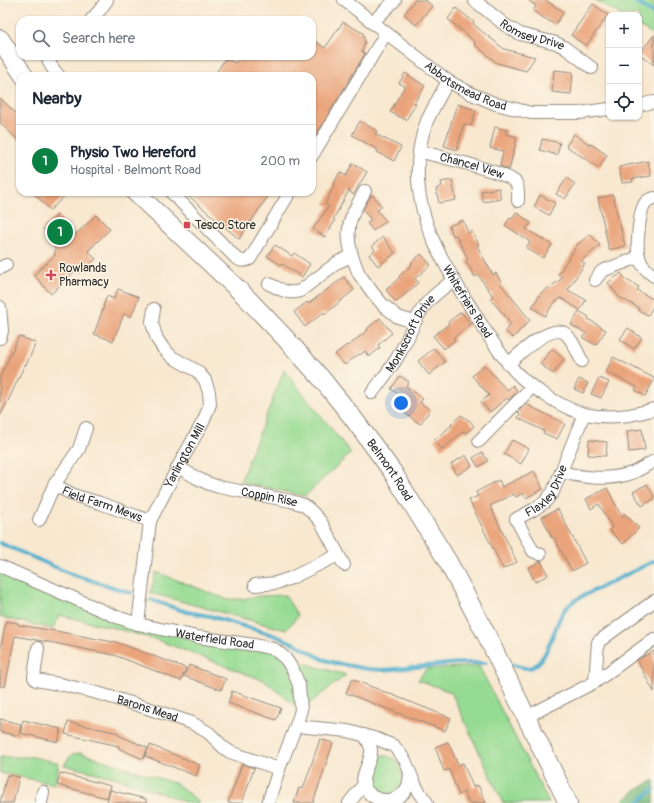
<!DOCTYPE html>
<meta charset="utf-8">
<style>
:root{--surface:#fff;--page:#f6f6f7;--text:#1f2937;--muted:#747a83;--line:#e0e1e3;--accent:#0b8043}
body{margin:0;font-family:Pangolin,sans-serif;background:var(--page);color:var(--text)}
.controls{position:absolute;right:12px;top:12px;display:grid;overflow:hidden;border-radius:8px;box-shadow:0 1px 3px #0004}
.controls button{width:36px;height:36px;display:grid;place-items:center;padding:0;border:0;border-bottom:1px solid var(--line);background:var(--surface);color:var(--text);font:20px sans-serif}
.you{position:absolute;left:401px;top:403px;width:14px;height:14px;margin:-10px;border:3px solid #fff;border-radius:50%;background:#1a73e8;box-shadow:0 0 0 6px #1a73e833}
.badge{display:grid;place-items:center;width:26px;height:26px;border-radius:50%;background:var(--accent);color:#fff;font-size:13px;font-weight:700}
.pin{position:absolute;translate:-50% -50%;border:2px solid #fff;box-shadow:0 1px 4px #0006}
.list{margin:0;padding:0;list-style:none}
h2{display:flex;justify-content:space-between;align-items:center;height:52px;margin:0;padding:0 16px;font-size:17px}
h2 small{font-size:13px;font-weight:400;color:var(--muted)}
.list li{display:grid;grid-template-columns:26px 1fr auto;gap:12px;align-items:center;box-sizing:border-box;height:72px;padding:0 16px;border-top:1px solid var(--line)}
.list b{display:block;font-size:15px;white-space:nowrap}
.list p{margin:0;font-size:13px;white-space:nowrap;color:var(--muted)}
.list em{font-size:13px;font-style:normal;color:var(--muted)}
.icon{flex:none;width:22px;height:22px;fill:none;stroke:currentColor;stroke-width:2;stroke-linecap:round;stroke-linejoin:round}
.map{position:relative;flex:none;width:654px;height:803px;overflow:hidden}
.search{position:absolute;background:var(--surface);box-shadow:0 1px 3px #0004;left:16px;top:16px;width:300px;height:44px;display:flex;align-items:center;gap:10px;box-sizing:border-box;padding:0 14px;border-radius:12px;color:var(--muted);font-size:15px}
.panel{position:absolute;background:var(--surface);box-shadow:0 1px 3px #0004;left:16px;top:72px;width:300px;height:124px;border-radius:12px}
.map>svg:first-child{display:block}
.green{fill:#96db93;stroke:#60835f}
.forest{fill:#78bb7d;stroke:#527354}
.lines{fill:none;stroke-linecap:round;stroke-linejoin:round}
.stream{stroke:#4fafce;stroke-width:4}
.building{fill:#eaa47b}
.minor-casing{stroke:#928a7e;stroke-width:14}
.highway-casing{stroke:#928a7e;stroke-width:20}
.minor{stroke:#fff;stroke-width:12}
.highway{stroke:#fff;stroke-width:18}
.poi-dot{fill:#d1495b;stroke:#fcf5e5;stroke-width:1.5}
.labels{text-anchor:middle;stroke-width:3;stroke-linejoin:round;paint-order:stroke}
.street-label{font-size:12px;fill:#2b2b2b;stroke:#fcf5e5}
.poi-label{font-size:12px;fill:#2b2b2b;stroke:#fcf5e5;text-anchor:start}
</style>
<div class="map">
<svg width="654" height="803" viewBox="0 0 654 803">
<rect width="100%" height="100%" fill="#fcf5e5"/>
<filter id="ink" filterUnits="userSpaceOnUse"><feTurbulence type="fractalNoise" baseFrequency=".025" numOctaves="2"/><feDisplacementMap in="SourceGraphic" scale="8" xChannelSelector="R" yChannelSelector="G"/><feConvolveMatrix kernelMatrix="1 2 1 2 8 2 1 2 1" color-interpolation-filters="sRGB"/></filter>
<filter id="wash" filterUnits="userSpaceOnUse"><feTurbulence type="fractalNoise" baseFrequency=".012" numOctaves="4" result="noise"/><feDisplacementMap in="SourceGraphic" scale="16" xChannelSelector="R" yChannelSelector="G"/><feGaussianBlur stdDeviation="0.9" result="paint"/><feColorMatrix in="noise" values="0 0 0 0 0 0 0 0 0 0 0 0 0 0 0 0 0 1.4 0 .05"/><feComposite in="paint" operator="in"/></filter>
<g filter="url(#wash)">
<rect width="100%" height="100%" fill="#f8e8d0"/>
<g class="green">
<path d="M596,0H649L654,4V35L639,26V15H621Z"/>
<path d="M284,370L351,453L305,496L240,482Z"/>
<path d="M1,566L117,617L274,649L285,658L346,675L301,710L263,680L233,669L157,640L114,628L59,615L53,629L0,617V575Z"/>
<path d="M156,572L226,599H242L259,596L285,595L298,616L286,630L150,593Z"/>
<path d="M479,666L549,803H503L451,692L418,680L426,669Z"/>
<path d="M81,753L177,784L198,801V803H187L169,796L117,778L64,765L72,754Z"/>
<path d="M384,755L395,759L403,771L404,781C397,792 391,796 379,793C371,778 372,775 377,759Z"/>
<path d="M0,757H33L59,763L55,784L0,773Z"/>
</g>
<path class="forest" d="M654,780V803H621L633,792Z"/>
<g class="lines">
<g class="stream">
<path d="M633,0L654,14"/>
<path d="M0,543L71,574L131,593"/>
<path d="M151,600L187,612L210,616L273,635L296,644L322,659L335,663L368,669L384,670L458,663H486"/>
<path d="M509,664C515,665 524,669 530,668C547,663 553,630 561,616C564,609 569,605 575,600L654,561"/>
<path d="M637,803L654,789"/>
</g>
</g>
<g id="blocks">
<g class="building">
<path d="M415,0H425L432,6L416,25L404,14Z"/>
<path d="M528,0H545L564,12L555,25L533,11L536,6Z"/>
<path d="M593,4L608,15L586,46L571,35Z"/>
<path d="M456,8L474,22L473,24L504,49L535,57L526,71L497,63L474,44L475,42L448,19Z"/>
<path d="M343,22L363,33L365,42L362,51L365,54L312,141V76H214L225,59L236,63L240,56H312V39L325,48Z"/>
<path d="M654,35V65L639,54Z"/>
<path d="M554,70L573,72L571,94L552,92Z"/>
<path d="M405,73L425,86L414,103L416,104L406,120L390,112L405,86L399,83Z"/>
<path d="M0,98L20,117V142L0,123Z"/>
<path d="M457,104L476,110L471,126L464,124L457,150L444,146Z"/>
<path d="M360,121L377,131L375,134L401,147L394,161L377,152L378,150L352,135Z"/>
<path d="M495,127L507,130L506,134L517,137L509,170L500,166L503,151L490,148Z"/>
<path d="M574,134L590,145L591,144L607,155L599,168L566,146Z"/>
<path d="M542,139L560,143L557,155L540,150Z"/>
<path d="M648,161L651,176L632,179L633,182L622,183L619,167Z"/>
<path d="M353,163L367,172L353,195L349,190L333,220L335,221L325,237L313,229L329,206L325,204L334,186L333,185L340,172L346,176Z"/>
<path d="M567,178L575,184L565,199L556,194Z"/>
<path d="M452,180L456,200L439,203L436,189L442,186L441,182Z"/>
<path d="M499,188L501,199L483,202L481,191Z"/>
<path d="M33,192H69L50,210Z"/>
<path d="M184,192H271L239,239Z"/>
<path d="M373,195L382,207L377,210L386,221L373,231L367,223L371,220L363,209L370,197Z"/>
<path d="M540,195L555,203L549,215L534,207Z"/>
<path d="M613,195L625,246L609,250L598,198Z"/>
<path d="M516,212L531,223L526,229L552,245L543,258L526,248L530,242L505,225L510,218L512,219Z"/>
<path d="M57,215L75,235L96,215L110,229L88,251L96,259L81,273L77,269L51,294L34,275L55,255V242L43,229Z"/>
<path d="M463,220L468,233L472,231L479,245L477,246L493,275L496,273L501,282L500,283L530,320L513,338L505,331L511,324L507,320L508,319L490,299L493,296L478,275L475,277L466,261L468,259L456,235L453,236L449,226Z"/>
<path d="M590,234L600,245L581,261L584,263H585L568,290L586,300L580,310L561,298L554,303L545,316L532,307L541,293L563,278L558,275L577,245Z"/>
<path d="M383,237L395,253L378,266L369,255L375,250L372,246Z"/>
<path d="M275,245L292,256L294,253L310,264L302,277L282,264L281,265L267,256Z"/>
<path d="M421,254L431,265L415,278L418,283L396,302L386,290L400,277L399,276L412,265L411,263Z"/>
<path d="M621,273L625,279L639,287L637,290L654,300V305L648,315L638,310L639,308L619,297L608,283Z"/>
<path d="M344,277L354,290L325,314L324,312L305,327L294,312L307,302L308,304Z"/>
<path d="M118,289L139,297L131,317L124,314L113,341L94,334L104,306H103L107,296L114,299Z"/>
<path d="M579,311L589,317L588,319L606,330L596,345L583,338L586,333L571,325Z"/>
<path d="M461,312L471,324L453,338L455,340L444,349L433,336L449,324L448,322Z"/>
<path d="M380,318L392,333L378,345L380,348L369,357L365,351L360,355L359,354L345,365L335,354L347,345L348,346L368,330L367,329Z"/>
<path d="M628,328L642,338L634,349L620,339Z"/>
<path d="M19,336L36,343L26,365L25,364L10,397L0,416V377Z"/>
<path d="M434,348L445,362L429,375L418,361Z"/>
<path d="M552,349L564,359L553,374L540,364Z"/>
<path d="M613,357L654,378V380L645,396L635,390L637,387L606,372Z"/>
<path d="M484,365L507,390L513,385L517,391L509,400L507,398L490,412L481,402L489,395L472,376Z"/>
<path d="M400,376L409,382L406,386L423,399L420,402L430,410L420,424L399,409L406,399L391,389Z"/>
<path d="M599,378L609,382L601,398L591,394Z"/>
<path d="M579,379L588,383L583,393L574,389Z"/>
<path d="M526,404L565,424L557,439L543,433L544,431L518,418L520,414L518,412Z"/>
<path d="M461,415L470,421L474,426L466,433L464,431L442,449L434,440L452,425L451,424Z"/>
<path d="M642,429L645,450L629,452L627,431Z"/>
<path d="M512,440L529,449L521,464L504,454Z"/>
<path d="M589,440L607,442L606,456L588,455Z"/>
<path d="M482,452L488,461L478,467L473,458Z"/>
<path d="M466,455L472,466L457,475L451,464Z"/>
<path d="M534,471L543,489L526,498L523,493L516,497L514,494L490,506L517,562L503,569L469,500L478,496L476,492L499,480L502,487Z"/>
<path d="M647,484L654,497V499L642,506L633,492Z"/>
<path d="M607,488L622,517L625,514L639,528L623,544L609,530L612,527L599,504L591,509L586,499Z"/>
<path d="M558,509L586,563L572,571L554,538H552L542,517Z"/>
<path d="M541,561L548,575L535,582L528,568Z"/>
<path d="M6,621L18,623V625L56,631L113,642V641L186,668L181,681L114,655L54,643L15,636L5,687L0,686V651Z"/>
<path d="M654,651V692L637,660Z"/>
<path d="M189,665L226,679L221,690L184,676Z"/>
<path d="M352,679L451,718L445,731L346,693Z"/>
<path d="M232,691L281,708L276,720L228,703Z"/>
<path d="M0,719L21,724L19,736L0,732Z"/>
<path d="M23,720L61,729L58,742L20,733Z"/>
<path d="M68,722L119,733L118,735L148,748L143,759L118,748L119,746L65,734Z"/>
<path d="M320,739L333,743L313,803H294L299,788L303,789Z"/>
<path d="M448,742L458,765L463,763L473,787L478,785L486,803H469L464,792L459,795L449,770L444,771L435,747Z"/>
<path d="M150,745L200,765L196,776L145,756Z"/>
<path d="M242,764L254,768L242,803H228Z"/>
<path d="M60,773L111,786L107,798L57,785Z"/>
<path d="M7,775L19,777L13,803H0Z"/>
<path d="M110,790L146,799V803H107Z"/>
</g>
</g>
</g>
<g filter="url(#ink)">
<use href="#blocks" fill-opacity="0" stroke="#928a7e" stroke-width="1"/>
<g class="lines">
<g class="minor-casing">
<g id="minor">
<path id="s1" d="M344,0L448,81L472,94L496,104L531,113H579L609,109"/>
<path id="s2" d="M474,0L505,25L520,34L556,43L564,47L592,68"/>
<path d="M91,20L100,10L107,0"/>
<path d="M372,23L395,0"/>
<path d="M48,56C48,64 54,70 59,76"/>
<path id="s3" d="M448,81C441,94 433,108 427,121C420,139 417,162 418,181C421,226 443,262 466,300C480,321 492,344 508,363C517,375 529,385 542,393C554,401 571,411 585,414C608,419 632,416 654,409"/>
<path d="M639,105L654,102"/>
<path id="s4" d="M419,151C435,156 509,172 516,183C519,188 518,195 518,201"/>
<path d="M312,156L386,33"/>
<path d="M171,192L236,258C241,261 244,262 250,259L290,192"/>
<path d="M654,198C652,199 647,200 646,202C639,209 636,248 639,257C641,265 648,272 654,276"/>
<path d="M352,256C351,250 349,245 349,240C346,221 356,207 365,191"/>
<path d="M0,268L6,265"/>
<path d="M595,280L602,271L639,257"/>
<path d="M269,284C281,289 287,295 300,291L338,262L352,256L359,274L373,293L383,305L398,317L414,322"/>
<path d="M0,307L2,331L0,338"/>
<path d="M508,364C518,355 552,322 566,334C573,340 577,352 582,361"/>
<path id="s5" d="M372,393C383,378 395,364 403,347C412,331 414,319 426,304C434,294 445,287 454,280"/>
<path d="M479,441L532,387"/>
<path id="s6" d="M178,467L197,478L207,483L219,487L291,501L304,505L313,513L321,522L344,565"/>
<path d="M561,472C585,478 608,481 632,473C639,470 647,465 654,461"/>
<path id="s7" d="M54,485L76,496L100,503L150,521"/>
<path d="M39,520L54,485L79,449L86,428"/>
<path id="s8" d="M540,554L533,551L516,519L533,510L545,502L553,492L584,414"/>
<path id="s9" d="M0,566L117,617L138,624L197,637L255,645L274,649L285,658L293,670L299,685L301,710L296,726L279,769L268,803"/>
<path d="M255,585L276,583L291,578L338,555"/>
<path id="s10" d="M138,624L150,521L178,467L204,420L210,404L209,392L205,380L197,371L172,357L163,348L157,339L154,330L152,322L154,309"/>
<path id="s11" d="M38,648L34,677L36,680L64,685L97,693L141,706L192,723L209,733L223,747L230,752L279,769"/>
<path d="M595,682L598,642L654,601"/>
<path d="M526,717L595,682L654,639"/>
<path d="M296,726L348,731L377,739L394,746L405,760L413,780L418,790L427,803"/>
<path d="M364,735C367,739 370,744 371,749C373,764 354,778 369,793C371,796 373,797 376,798C384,801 393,801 400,796C408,791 409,783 410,774"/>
<path d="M41,803L43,792"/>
<path d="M349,803L364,784"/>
</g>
</g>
<g class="highway-casing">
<g id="highway">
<path d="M0,39L24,76"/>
<path id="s12" d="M135,192L243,294L285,338L321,378L353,418L392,471L448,562L486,634L568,803"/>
</g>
</g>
<use href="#minor" class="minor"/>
<use href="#highway" class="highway"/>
</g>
</g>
<g class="poi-dot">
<rect x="183" y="221" width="8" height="8" rx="2"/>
<path d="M49 269h4v4h4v4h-4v4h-4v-4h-4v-4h4z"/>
</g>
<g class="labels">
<g class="street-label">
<text dy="4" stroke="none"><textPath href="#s2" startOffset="69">Romsey Drive</textPath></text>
<text dy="4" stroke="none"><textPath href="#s1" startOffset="150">Abbotsmead Road</textPath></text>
<text dy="4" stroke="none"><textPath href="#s4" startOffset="55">Chancel View</textPath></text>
<text dy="4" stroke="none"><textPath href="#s3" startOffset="238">Whitefriars Road</textPath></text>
<text dy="4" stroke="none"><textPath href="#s5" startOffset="71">Monkscroft Drive</textPath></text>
<text dy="4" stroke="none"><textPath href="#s10" startOffset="178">Yarlington Mill</textPath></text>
<text dy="4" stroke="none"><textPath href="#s12" startOffset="378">Belmont Road</textPath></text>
<text dy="4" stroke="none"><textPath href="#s8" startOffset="87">Flaxley Drive</textPath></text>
<text dy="4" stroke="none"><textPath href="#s6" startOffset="97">Coppin Rise</textPath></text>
<text dy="4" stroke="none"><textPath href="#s7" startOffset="52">Field Farm Mews</textPath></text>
<text dy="4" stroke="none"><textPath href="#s9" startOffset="228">Waterfield Road</textPath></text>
<text dy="4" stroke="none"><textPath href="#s11" startOffset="148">Barons Mead</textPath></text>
</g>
<g class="poi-label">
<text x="195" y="229">Tesco Store</text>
<text x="59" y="272">Rowlands<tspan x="59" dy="14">Pharmacy</tspan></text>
</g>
</g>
</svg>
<div class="controls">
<button>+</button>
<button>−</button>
<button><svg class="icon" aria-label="locate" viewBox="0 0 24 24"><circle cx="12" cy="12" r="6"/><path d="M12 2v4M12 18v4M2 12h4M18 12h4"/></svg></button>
</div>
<div class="you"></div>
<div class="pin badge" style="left:60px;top:232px">1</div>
<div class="search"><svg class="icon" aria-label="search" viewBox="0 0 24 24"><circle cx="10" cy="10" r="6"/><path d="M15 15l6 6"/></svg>Search here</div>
<section class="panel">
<h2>Nearby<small></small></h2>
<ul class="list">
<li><span class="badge">1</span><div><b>Physio Two Hereford</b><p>Hospital · Belmont Road</p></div><em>200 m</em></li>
</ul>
</section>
</div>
